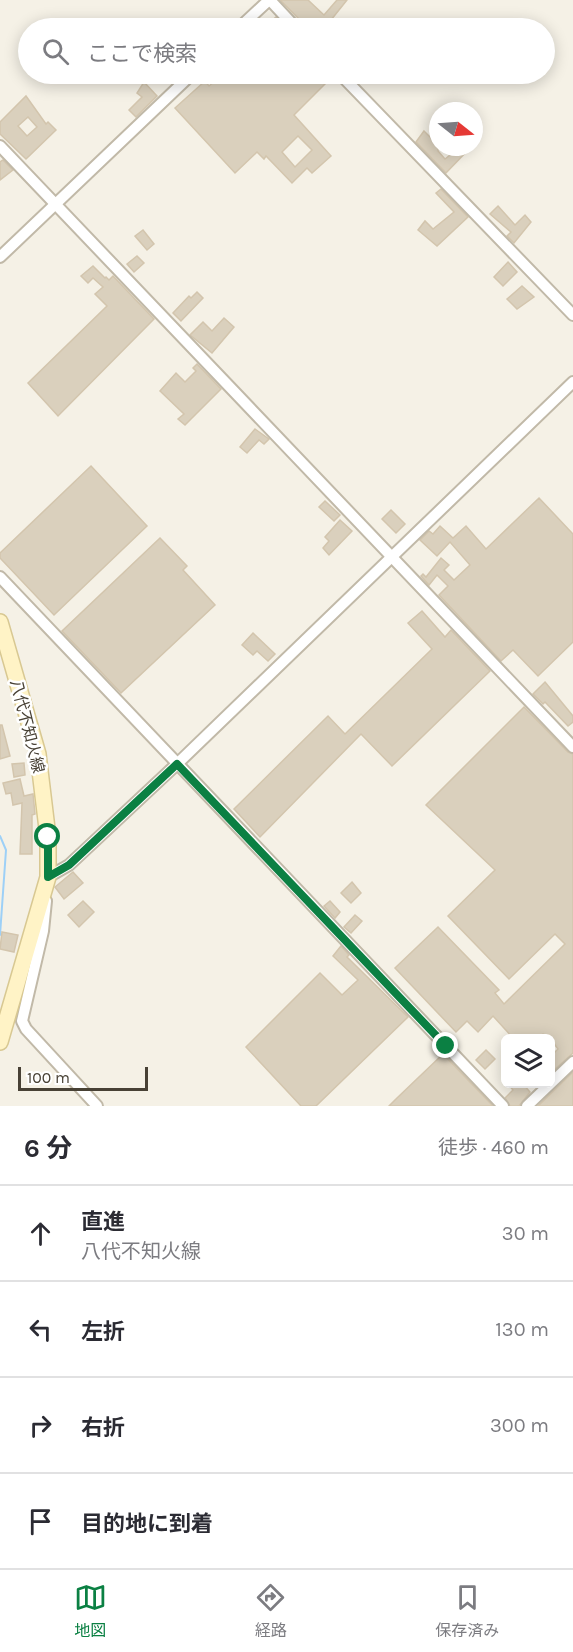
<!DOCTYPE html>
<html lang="ja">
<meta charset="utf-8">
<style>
:root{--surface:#fff;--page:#f7f7f7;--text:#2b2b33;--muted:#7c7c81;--line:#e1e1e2;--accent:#0b8043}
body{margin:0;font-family:Karla,"Noto Sans JP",sans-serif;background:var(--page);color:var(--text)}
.controls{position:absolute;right:18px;bottom:18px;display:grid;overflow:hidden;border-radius:9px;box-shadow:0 3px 15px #0003}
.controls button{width:54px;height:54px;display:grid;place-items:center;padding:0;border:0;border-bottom:2px solid var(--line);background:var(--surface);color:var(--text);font:30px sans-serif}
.compass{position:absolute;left:429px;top:102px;width:54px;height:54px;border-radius:50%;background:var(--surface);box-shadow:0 3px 15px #0003;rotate:107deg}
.scale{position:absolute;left:18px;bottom:15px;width:130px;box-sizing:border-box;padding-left:6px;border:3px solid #484135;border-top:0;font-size:16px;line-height:21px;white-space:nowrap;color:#484135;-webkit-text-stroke:4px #fff;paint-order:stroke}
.stop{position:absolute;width:18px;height:18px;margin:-14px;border:4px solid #0b8043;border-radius:50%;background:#fff}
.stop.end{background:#0b8043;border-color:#fff;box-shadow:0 2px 6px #0008}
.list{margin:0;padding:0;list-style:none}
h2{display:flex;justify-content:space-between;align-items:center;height:78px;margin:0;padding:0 24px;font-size:26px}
h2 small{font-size:20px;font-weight:400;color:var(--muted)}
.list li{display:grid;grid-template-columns:39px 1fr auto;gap:18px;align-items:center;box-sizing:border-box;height:96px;padding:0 24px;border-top:2px solid var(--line)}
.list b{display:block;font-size:22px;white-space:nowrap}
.list p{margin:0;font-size:20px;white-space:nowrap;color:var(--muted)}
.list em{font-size:20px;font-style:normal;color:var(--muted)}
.icon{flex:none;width:33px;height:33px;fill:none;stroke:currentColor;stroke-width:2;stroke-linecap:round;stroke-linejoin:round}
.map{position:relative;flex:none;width:573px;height:1106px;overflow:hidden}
.search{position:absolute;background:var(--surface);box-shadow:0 3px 15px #0003;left:18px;right:18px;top:18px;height:66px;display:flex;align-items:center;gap:15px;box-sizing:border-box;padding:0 21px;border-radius:33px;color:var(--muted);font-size:22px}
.sheet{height:462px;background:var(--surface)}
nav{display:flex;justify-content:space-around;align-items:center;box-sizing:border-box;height:84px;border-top:2px solid var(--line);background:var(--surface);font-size:16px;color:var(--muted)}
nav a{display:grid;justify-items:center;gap:3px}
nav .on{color:var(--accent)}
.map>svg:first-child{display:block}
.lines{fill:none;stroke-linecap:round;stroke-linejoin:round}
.stream{stroke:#9dd0f7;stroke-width:2}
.building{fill:#dad0bd;stroke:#d3c5ad;stroke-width:1.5;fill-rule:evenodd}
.minor-casing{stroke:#c1b9a8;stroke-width:14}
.secondary-casing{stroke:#d8c892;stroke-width:18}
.minor{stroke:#fff;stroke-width:10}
.secondary{stroke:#fff3c6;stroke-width:15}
.route{stroke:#0b8043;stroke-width:8}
.labels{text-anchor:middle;stroke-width:5;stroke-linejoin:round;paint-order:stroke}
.street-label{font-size:16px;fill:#484135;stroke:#fff}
</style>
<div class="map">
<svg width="573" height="1106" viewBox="0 0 573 1106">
<rect width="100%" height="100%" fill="#f5f1e6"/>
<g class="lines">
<path class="stream" d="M0,836L6,850L0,935"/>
</g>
<g class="building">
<path d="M280,0H308L324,15L337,0H347L331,20L339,28H308Z"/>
<path d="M276,17L286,28H263Z"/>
<path d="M223,74H333V76L294,115L331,156L312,173L307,168L292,183L266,156L264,159L257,152L235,173L175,108L205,81L209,86ZM298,136L312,150L295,167L282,152Z"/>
<path d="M144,82L157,96L136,117L129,110L142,97L137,93Z"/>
<path d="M26,96L46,124L48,122L56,130L26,159L0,134V122ZM28,117L37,127L27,136L18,126Z"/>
<path d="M424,131L433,140L438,135V151L445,159L460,147H471L446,173L416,142Z"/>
<path d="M3,160L13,170L0,180V162Z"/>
<path d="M441,189L468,217L437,246L418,230L425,221L433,229L454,212L436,193Z"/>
<path d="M498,206L515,225L525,215L531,222L514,243L507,236L511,232L490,214Z"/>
<path d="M143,230L154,244L147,250L135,236Z"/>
<path d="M137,256L144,263L134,272L127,264Z"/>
<path d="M508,262L517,272L503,286L494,277Z"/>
<path d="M93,266L105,278L106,277L109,280L113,276L154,319L58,416L28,383L107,306L95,294L103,287L93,278L88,283L81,276Z"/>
<path d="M522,286L534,297L517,309L507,299Z"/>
<path d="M197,292L203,298L181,321L173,313L189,296L191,298Z"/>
<path d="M224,318L234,327L212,353L190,335L203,322L212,331Z"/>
<path d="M197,364L221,389L185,425L178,419L184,414L160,391L176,373L185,382L196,371L193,368Z"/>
<path d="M255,429L269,439L264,444L259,440L247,453L240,447Z"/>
<path d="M91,466L147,526L54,615L0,558V553Z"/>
<path d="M539,498L573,534V642L538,676L513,650L501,661L439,595L448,586L437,575L429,585L421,576L423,574L426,577L441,558L449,565L444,570L454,580L470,565L450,542L437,556L420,540L429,531L433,534L440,526L453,538L466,526L486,549Z"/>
<path d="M325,501L340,515L334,521L319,507Z"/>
<path d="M391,510L405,524L396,533L382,519Z"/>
<path d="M340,520L352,531L329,555L323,548L329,541L325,537Z"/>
<path d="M160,538L187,566L183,570L215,605L121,693L62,631Z"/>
<path d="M422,611L445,637L451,630L490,671L392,766L361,734L260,837L234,809L328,716L345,734L432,649L408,623Z"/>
<path d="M253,633L275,654L268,661L257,651L253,655L242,645Z"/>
<path d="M545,682L573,716V722L568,726L545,702L543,704L533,694Z"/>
<path d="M524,707L568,752L573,754V1053L554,1070L550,1066V1057L558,1049L550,1038L543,1034L539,1038H513L493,1016L478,1032L467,1021L456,1032L395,968L438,927L499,990L495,993L504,1004L565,944L555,934L509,979L448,916L495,870L426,805Z"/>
<path d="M0,725H2L10,756L0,759Z"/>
<path d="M24,763L25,775L14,777L12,764Z"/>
<path d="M20,779L24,796L33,794L35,814L32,815V854H20L22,803L13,805L11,793L6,794L3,783Z"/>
<path d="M73,872L83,883L64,899L55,887Z"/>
<path d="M352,882L361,893L351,903L341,893Z"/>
<path d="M83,901L94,912L79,927L68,915Z"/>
<path d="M330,901L340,912L335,918L324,906Z"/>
<path d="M355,915L362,921L351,933L344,927Z"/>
<path d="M2,932L18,935L14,952L0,949Z"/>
<path d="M341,946L349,955L347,957L408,1017L316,1106H301L246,1047L320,973L342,995L358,980L333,956Z"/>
<path d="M486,1050L495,1059L485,1069L476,1060Z"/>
<path d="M443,1054L493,1106H389L397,1098Z"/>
<path d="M573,1072V1106H538Z"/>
<path d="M507,1083H522L530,1092L519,1106H510L505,1098L513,1090Z"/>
</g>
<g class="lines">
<g class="minor-casing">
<g id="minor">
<path d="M270,0L296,28"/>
<path d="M239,28L269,0"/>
<path d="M340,74L573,315"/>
<path d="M0,146L573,747"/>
<path d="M0,257L192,74"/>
<path d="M0,577L503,1106"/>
<path d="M48,877L69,865L177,764L573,382"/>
<path d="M46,901L43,931L22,1021L26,1029L97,1106"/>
<path d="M527,1106L573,1062"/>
</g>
</g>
<g class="secondary-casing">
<path id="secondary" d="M0,622L38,754L48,837V877L0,1042"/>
</g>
<use href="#minor" class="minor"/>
<use href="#secondary" class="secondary"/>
</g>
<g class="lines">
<path class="route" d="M48,837V877L69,865L177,764L446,1046"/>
</g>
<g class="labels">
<g class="street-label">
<text transform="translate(28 726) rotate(76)" y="6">八代不知火線</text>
</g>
</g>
</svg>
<div class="controls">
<button><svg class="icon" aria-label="layers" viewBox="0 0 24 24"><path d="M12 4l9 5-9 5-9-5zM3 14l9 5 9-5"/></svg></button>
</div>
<svg class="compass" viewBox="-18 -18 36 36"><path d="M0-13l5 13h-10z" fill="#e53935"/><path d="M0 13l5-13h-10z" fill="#7c7c81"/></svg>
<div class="scale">100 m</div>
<div class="stop" style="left:48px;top:837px"></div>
<div class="stop end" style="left:446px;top:1046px"></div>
<div class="search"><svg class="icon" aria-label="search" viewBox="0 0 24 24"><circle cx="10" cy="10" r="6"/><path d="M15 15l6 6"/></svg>ここで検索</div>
</div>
<section class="sheet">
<h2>6 分<small>徒歩 · 460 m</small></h2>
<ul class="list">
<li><svg class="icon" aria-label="ahead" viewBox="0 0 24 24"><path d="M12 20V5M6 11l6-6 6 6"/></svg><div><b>直進</b><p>八代不知火線</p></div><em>30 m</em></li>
<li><svg class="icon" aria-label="left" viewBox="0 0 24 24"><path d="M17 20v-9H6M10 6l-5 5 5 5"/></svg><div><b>左折</b></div><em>130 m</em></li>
<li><svg class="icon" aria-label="right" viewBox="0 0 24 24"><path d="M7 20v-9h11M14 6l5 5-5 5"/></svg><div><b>右折</b></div><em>300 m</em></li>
<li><svg class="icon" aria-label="arrive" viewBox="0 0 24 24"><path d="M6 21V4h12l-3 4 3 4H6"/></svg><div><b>目的地に到着</b></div></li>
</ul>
</section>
<nav>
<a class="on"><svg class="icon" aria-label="map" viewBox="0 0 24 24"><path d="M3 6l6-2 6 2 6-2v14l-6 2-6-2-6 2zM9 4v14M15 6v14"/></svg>地図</a>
<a><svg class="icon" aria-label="directions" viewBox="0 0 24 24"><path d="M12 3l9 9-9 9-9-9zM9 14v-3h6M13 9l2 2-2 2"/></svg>経路</a>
<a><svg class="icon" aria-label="saved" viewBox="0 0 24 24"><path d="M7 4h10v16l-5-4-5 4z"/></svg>保存済み</a>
</nav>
